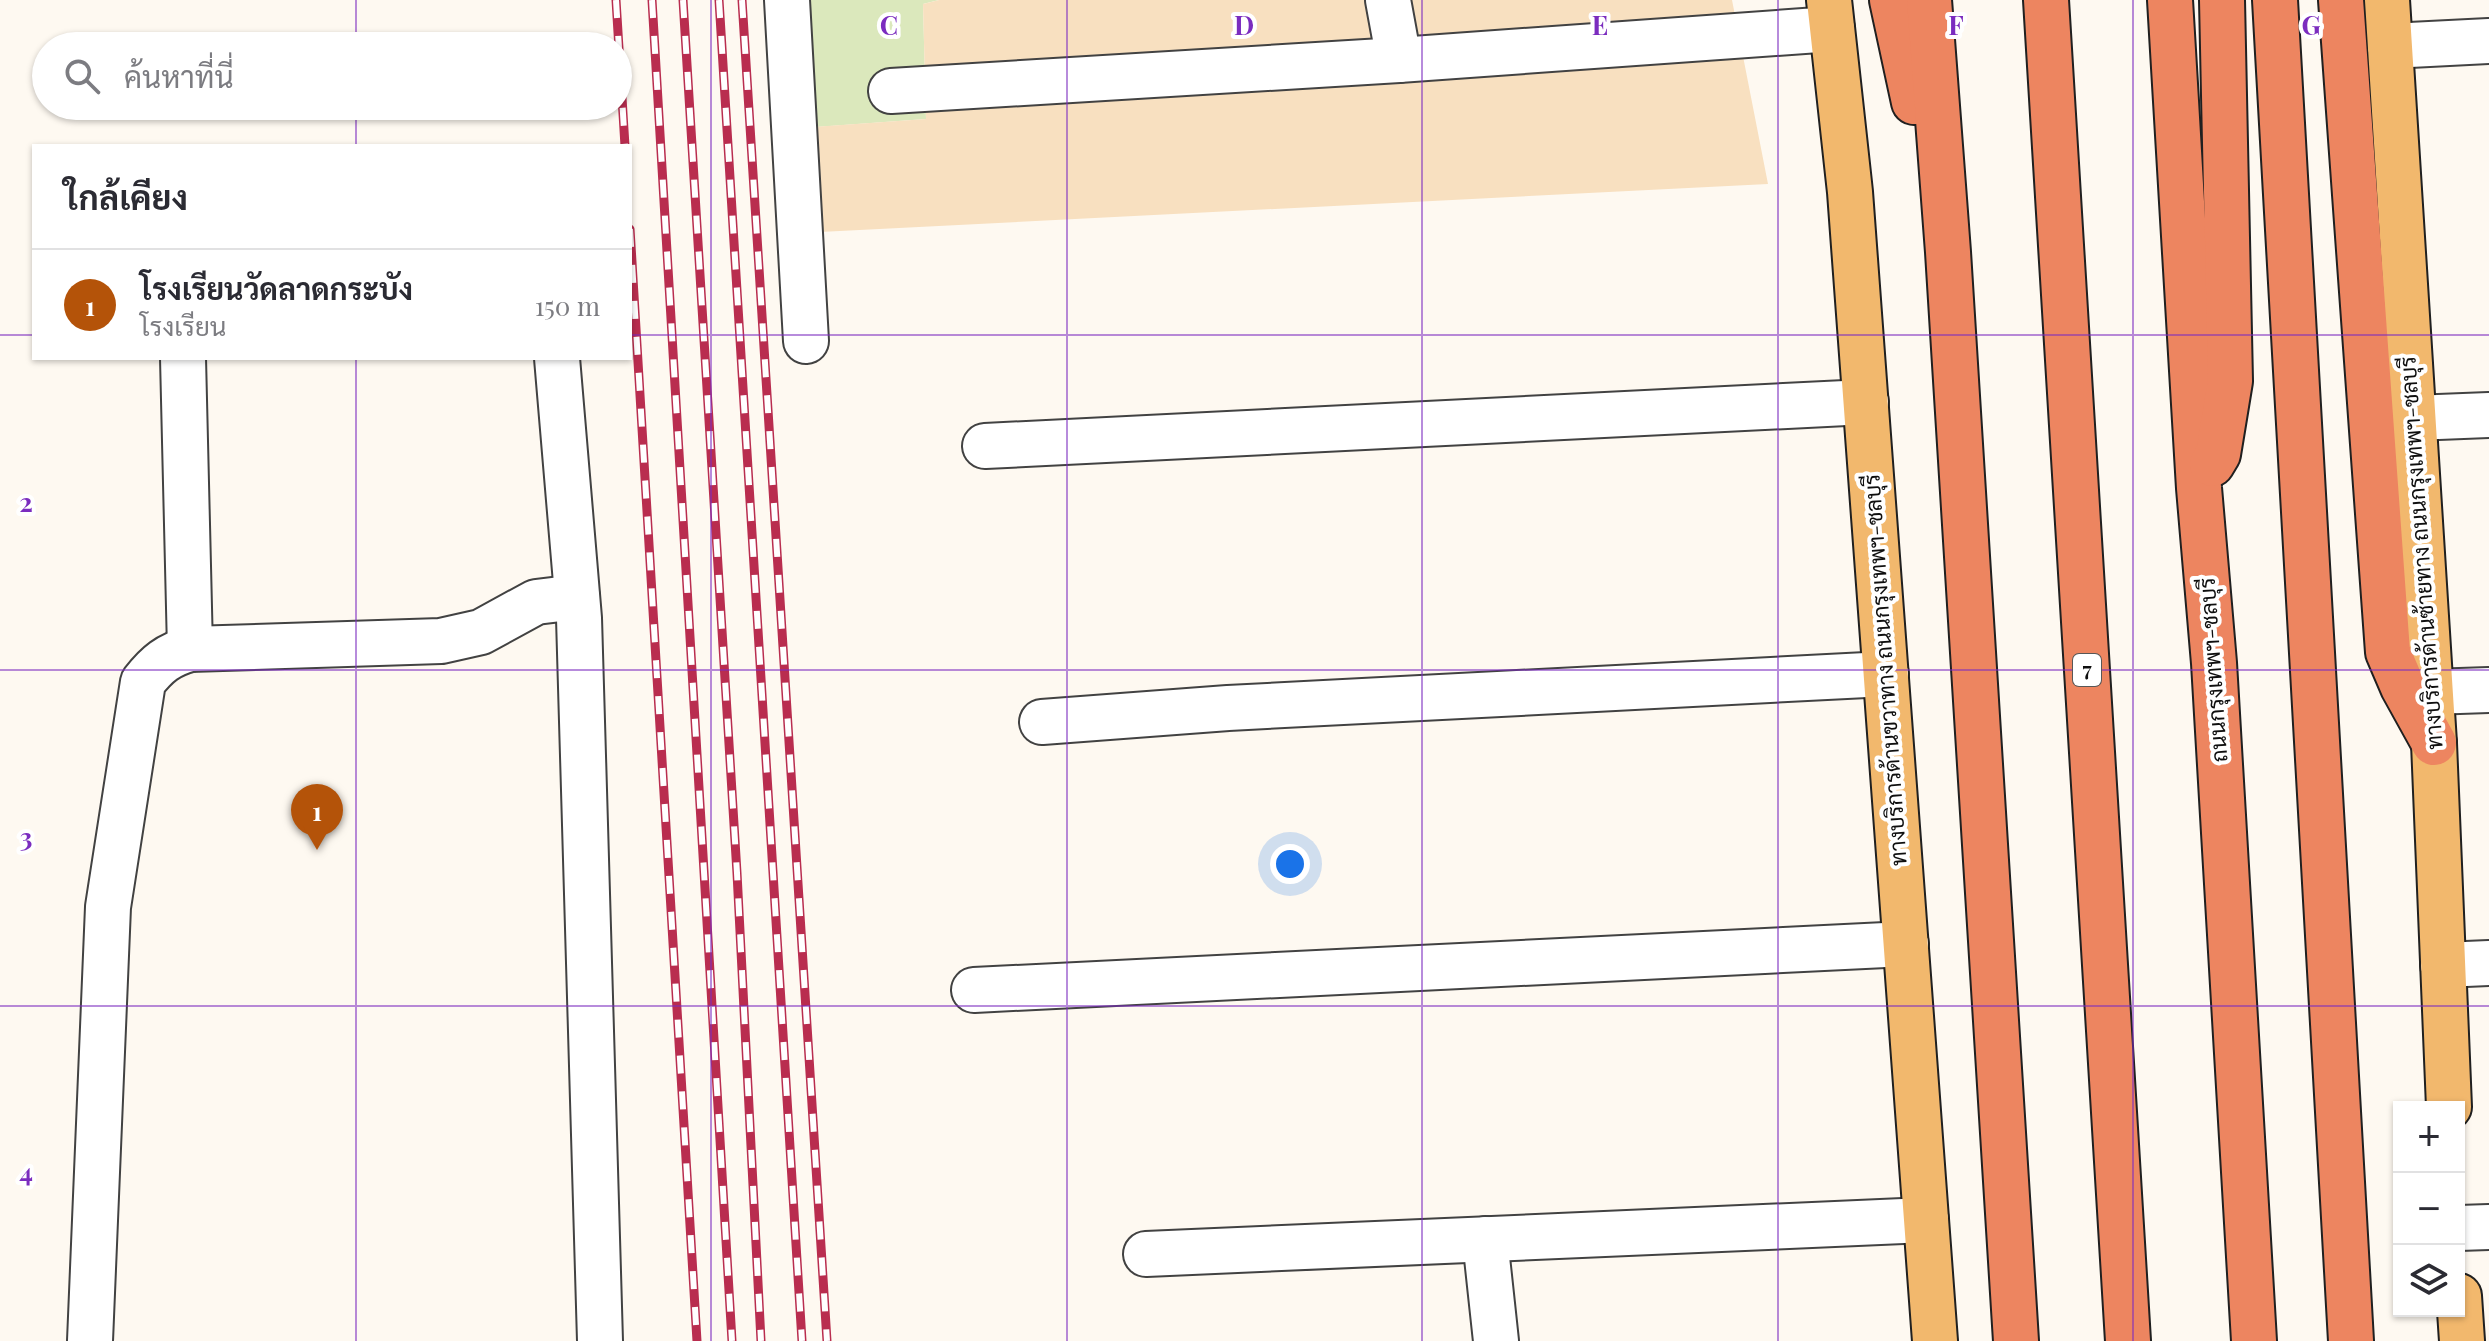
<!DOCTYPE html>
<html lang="th">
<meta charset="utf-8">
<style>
:root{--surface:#fff;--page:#f7f7f7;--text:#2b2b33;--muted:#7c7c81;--line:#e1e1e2;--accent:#b45309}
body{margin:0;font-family:"Playfair Display",Sarabun,serif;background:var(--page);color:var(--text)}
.controls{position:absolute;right:24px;bottom:24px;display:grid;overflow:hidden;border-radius:0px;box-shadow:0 2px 6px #0004}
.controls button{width:72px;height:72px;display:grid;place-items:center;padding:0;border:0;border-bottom:2px solid var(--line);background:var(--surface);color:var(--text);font:40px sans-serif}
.you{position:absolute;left:1290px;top:864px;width:28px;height:28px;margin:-20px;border:6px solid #fff;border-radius:50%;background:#1a73e8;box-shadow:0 0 0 12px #1a73e833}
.badge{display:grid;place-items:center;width:52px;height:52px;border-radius:50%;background:var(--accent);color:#fff;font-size:26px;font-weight:700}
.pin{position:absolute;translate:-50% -66px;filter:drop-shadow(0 2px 4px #0008)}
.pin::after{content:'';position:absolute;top:42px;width:28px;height:24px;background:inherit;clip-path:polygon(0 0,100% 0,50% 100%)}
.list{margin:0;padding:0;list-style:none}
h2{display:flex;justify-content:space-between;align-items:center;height:104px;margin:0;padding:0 32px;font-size:34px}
h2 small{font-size:26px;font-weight:400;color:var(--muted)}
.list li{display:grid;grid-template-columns:52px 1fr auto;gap:24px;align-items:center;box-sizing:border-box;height:112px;padding:0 32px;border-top:2px solid var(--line)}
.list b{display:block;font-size:30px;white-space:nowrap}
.list p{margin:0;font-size:26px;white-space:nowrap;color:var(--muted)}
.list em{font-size:26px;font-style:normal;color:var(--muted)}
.icon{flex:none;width:44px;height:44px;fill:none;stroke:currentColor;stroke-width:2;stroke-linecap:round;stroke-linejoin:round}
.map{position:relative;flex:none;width:2489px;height:1341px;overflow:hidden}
.search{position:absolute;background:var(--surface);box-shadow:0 2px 6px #0004;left:32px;top:32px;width:600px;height:88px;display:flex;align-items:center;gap:20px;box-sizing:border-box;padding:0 28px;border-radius:44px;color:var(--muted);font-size:30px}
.panel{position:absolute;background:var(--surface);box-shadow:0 2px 6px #0004;left:32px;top:144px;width:600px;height:216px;border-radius:0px}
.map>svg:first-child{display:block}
.green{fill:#dbe8bc}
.sand{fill:#f8e0c0}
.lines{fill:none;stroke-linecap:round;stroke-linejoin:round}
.minor-casing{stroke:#424242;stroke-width:48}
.major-casing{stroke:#202020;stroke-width:48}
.highway-casing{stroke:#202020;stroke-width:48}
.minor{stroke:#fff;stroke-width:44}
.major{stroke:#f2b86d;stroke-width:44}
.highway{stroke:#ed8560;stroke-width:44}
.rail-casing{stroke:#b92d4f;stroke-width:9}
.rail{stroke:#fff;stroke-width:6;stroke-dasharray:18;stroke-linecap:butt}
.grid{fill:none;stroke:#7b2cbf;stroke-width:2;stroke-opacity:0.55}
.labels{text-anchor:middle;stroke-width:8;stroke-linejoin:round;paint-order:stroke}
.shield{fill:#fff;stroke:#575757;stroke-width:2}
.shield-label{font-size:20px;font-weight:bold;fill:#0f0f0f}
.street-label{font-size:22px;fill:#0f0f0f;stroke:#fff}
.grid-label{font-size:26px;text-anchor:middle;font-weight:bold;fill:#7b2cbf;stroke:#fff;stroke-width:8;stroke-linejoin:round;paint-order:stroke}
</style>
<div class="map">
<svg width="2489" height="1341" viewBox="0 0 2489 1341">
<rect width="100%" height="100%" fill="#fef9f1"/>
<path class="green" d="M768,0H939L923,4L926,119L775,130Z"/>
<path class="sand" d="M939,0H1732L1768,184L820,232L813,127L926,119L923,4Z"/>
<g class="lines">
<g class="minor-casing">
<g id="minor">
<path d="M787,0L806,341"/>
<path d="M1388,0L1399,60"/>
<path d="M2390,46L2489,41"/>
<path d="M891,91L1399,60L1832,29"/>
<path d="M183,358L190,649"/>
<path d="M557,358L579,618L600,1341"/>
<path d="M2413,418L2489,415"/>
<path d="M985,446L1866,402"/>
<path d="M2430,692L2489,690"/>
<path d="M1042,722L1228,708L1886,674"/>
<path d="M2443,965L2489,963"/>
<path d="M974,990L1906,944"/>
<path d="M2459,1228L2489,1227"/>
<path d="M1485,1239L1496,1341"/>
<path d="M1146,1254L1926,1220"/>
<path d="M90,1341L108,907L143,682C157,664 168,655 190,649L441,641L481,632L536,602L577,597"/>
</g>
</g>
<g class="major-casing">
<g id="major">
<path d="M1829,0L1850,192L1935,1341"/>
<path d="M2387,0L2434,743L2449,1107"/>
<path d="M2459,1296L2462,1341"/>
</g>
</g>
<g class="highway-casing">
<g id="highway">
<path d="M1892,0L1914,102"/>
<path d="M1929,0L1948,252L2016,1341"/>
<path d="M2046,0L2128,1341"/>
<path d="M2170,0L2199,488L2214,663L2254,1341"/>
<path d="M2275,0L2351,1341"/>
<path d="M2341,0L2388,652L2403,687L2434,743"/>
<path d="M2212,464L2218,454L2230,381L2222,0"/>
</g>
</g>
<use href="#minor" class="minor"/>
<use href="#major" class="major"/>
<use href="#highway" class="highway"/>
<g class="rail-casing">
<g id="rail">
<path d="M616,0L625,146"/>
<path d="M652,0L732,1341"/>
<path d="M683,0L737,873L761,1341"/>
<path d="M719,0L802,1341"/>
<path d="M742,0L827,1341"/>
<path d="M630,229L697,1341"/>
</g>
</g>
<use href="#rail" class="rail"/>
</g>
<path class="grid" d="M356,0V46M711,0V1341M1067,0V1341M1422,0V1341M1778,0V1341M2133,0V1341M356,106V146M0,335H34M630,335H2489M356,358V1341M0,670H2489M0,1006H2489"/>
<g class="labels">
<rect class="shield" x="2073" y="654" width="28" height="32" rx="6"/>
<g class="shield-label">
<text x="2087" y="677">7</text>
</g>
<g class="street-label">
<text transform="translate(2421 553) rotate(-94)" y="8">ทางบริการด้านซ้ายทาง ถนนกรุงเทพฯ-ชลบุรี</text>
<text transform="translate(1885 670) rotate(-94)" y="8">ทางบริการด้านขวาทาง ถนนกรุงเทพฯ-ชลบุรี</text>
<text transform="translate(2213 670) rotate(-94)" y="8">ถนนกรุงเทพฯ-ชลบุรี</text>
</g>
</g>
<g class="grid-label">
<text x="889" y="35">C</text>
<text x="1244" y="35">D</text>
<text x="1600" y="35">E</text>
<text x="1956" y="35">F</text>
<text x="2311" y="35">G</text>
<text x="26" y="512">2</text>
<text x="26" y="847">3</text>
<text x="26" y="1182">4</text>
</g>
</svg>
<div class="controls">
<button>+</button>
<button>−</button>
<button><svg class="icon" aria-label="layers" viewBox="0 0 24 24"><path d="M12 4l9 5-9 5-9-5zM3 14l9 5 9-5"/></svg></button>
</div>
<div class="you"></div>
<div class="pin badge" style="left:317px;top:850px">1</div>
<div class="search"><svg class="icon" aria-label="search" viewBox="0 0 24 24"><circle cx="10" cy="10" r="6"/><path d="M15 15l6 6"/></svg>ค้นหาที่นี่</div>
<section class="panel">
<h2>ใกล้เคียง<small></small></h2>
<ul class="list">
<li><span class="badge">1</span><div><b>โรงเรียนวัดลาดกระบัง</b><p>โรงเรียน</p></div><em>150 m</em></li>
</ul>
</section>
</div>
